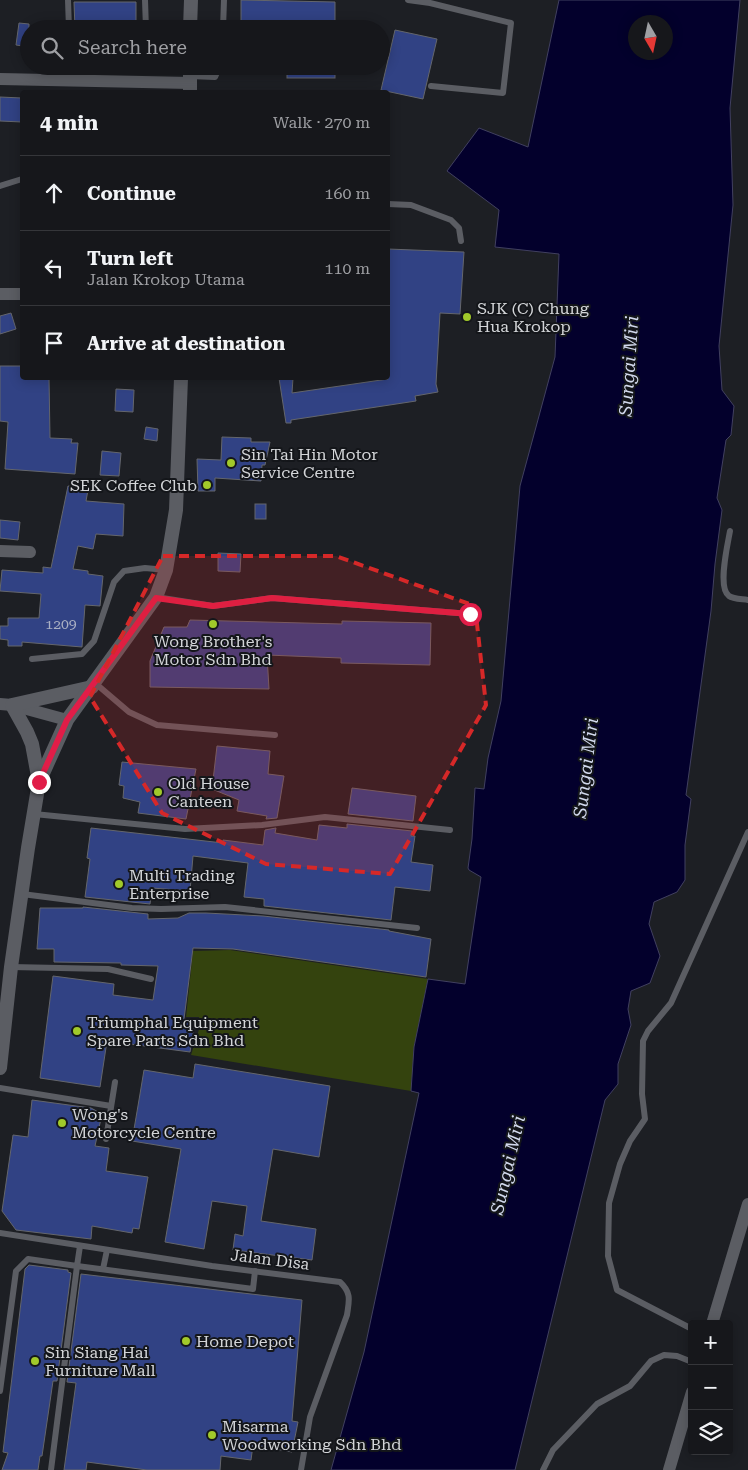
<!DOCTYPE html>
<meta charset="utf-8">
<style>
:root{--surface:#16171b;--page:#1f2024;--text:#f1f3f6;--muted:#9e9fa3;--line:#35363a}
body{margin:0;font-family:"Roboto Serif",serif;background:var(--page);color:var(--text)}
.controls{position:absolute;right:15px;bottom:15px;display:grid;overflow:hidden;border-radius:5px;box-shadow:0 2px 12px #0003}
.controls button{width:45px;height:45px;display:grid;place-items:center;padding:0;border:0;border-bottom:1px solid var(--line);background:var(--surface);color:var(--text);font:25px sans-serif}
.compass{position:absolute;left:628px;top:15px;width:45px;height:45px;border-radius:50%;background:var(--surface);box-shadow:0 2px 12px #0003;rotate:171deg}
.stop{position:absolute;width:15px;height:15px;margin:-11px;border:4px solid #e11d48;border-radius:50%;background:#fff}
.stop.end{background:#e11d48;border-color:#fff;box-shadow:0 1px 5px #0008}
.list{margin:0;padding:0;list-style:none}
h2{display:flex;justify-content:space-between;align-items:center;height:65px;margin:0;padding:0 20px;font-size:21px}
h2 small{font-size:16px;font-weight:400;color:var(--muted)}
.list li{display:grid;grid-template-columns:32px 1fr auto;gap:15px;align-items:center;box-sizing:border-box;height:75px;padding:0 20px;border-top:1px solid var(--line)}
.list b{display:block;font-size:19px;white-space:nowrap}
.list p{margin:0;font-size:16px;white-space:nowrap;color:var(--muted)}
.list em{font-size:16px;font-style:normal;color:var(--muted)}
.icon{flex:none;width:28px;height:28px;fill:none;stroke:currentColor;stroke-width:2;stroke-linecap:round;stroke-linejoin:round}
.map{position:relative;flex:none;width:748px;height:1470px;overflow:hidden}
.search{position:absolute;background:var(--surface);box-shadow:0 2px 12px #0003;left:20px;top:20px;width:370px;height:55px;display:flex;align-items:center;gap:12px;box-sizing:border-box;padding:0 18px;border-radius:28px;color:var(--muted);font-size:19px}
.panel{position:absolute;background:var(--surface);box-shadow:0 2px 12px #0003;left:20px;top:90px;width:370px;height:290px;border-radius:5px}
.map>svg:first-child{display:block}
.green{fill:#34430e}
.water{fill:#03002c;stroke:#414060;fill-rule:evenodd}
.building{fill:#314284;stroke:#64666c}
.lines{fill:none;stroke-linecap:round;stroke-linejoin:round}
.service{stroke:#5b5d63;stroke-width:6}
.minor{stroke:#5b5d63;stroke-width:12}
.tertiary{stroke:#5b5d63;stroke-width:14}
.route{stroke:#e11d48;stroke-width:6}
.marked{fill:#d62828;fill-opacity:0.2;stroke:#d62828;stroke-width:4;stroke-dasharray:10 6;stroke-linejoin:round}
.poi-dot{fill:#a1c92a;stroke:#14161a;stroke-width:2}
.labels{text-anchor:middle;stroke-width:4;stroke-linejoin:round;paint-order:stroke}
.number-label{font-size:14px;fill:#aab0c3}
.poi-label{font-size:16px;fill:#d3d5d8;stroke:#14161a;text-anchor:start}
.street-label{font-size:16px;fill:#d3d5d8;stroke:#14161a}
.water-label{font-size:18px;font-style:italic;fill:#d2d9ed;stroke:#14161a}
</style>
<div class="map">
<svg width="748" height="1470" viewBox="0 0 748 1470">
<rect width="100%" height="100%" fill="#1d1f24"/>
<path class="green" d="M230,950L428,979L414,1047L411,1091L191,1055L201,1023L199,1017H186L193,951Z"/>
<path class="water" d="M559,0H740L730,108L733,205L719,346L722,390L734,406L731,435L726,440L717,498L722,510L715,564L711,611L686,795L691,799L685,845V880L677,892L654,902L649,924L660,956L650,983L631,991L628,1009L631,1025L618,1064V1084L605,1100L515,1470H331L364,1352L419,1093L411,1091L414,1047L428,979L465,984L481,877L469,870L468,868L472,839L475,788L484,789L488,758L501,701L520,486L555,357L559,254L495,247L499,210L447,171L479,128L528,147ZM636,22H666V52H636Z"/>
<g class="building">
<path d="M241,0L335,2V29H241Z"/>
<path d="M74,2H136V29H75Z"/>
<path d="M19,23L29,24V47L16,45Z"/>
<path d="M395,30L437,39L423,99L381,90Z"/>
<rect x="287" y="66" width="48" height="12"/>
<path d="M0,97L22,98V122L0,121Z"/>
<path d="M388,249L464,252L460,314L440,313L436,384L438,392L415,396L416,401L291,420V423H286L279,378H293L292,393L388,379Z"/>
<path d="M11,313L16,329L0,334V316Z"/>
<path d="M0,366H22V378H49L50,438L72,439L71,443H78L75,474L5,469L8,422L0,421Z"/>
<path d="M116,389L134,390L133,412L115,411Z"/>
<path d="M146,427L158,429L157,441L144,439Z"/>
<path d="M222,437L251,438V442H270L265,465H262L261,481L215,478V491H198L197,459L221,460Z"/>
<path d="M102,451L121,453L119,476L100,475Z"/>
<path d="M68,486L88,490L86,501L124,504L123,536L96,534L93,549L78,546L73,569L88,571V574L103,576L100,606L85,605L82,647L22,642V646H8V640L0,639V626H8V618H39L41,594L0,591L2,570L43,573V567L51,568Z"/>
<rect x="255" y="504" width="11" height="15"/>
<path d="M0,520L20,522L18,540L0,538Z"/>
<path d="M218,553L241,554L240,572L218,571Z"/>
<path d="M190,620L342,624V621L431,623L430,665L341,663V658L267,655L269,689L150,687V661L164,627H187Z"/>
<path d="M217,746L270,751L268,774L284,776L277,818L266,819L267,816L237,811L239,800L212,789Z"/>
<path d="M122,762L196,769L186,819L138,813L140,802L123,798L124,786L119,785Z"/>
<path d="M352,788L416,796L413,821L348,814Z"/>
<path d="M347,824L412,831L411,836H415L411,862L433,865L430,891L395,887L391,920L264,906V899L244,897L248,863L193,856L190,891L152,888L150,904L85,897L90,859L87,858L91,828L223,843V840L263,845L265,830L276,828L275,833L317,840L319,825L347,828Z"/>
<path d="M83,907L148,914V919L178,918L189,913H206L263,916L389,930V931L431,939L426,977L233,949L193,948L184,1019L195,1021L190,1052L107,1041L100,1087L40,1078L53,976L114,984L113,995L153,1000L158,966L121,965V963L54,962V949H37L40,908H83Z"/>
<path d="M195,1064L330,1086L319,1157L273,1149L261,1221L316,1229L312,1260L233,1250L235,1234L243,1236L247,1206L212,1201L204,1249L165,1242L181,1149L132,1141L140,1094L144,1070L193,1078Z"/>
<path d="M32,1100L91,1108L102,1114L95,1146L109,1148L106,1171L148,1177L139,1229L133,1228L132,1233L92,1226L91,1239L16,1230L2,1211L13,1135L28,1137Z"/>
<path d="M29,1265L68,1270V1272L71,1273L57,1381H53L42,1456H40L38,1470H2L8,1453L3,1452L25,1269Z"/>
<path d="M81,1274L302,1300L292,1421L298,1422L292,1452L253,1445L251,1460L221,1456L220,1470H147L87,1462L86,1470H64L76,1383L67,1382Z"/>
</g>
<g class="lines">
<g class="service">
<path d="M68,0L69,29"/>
<path d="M145,0L146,29"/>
<path d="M408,0L430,3L511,23L503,93L431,86"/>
<path d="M223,29L224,0"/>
<path d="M70,66L71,80"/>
<path d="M190,76L215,77L220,66"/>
<path d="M0,186L22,179"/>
<path d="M388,204L411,205L451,220L459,228L461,241"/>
<path d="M730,531C728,543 717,588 729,596C733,599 742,599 748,600"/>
<path d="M156,597L213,606L272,598L470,614"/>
<path d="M32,659L82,654L94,641L114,582L124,571L145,568L166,570"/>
<path d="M95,683L129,712L157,725L275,735"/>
<path d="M34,814L185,829L262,825L325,817L450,830"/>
<path d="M22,894L132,908L161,909L225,907L417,928"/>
<path d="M11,967L108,969L151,979"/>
<path d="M0,1088L111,1106"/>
<path d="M106,1139L115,1082"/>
<path d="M0,1233L212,1266L340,1282C352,1293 349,1301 347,1315L310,1417L301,1470"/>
<path d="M103,1269L107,1250"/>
<path d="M692,1329L617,1290L608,1256L609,1203L620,1164L630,1141L645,1119L642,1094L643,1041L648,1031L671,1003L748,832"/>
<path d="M0,1391L16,1271L28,1259L77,1266L80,1246"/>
<path d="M51,1470L77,1266L253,1289L255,1271"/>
<path d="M543,1470L553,1450L597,1404L630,1386L651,1361L664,1355L677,1356L692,1362"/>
</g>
<g class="minor">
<path d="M0,79L190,83"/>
<path d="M0,294H22"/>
<path d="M0,551L30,552"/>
<path d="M0,704L12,705L67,720"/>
<path d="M712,1324L748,1204"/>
<path d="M669,1470L692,1392"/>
</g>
<g class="tertiary">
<path d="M190,29L191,0"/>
<path d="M190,92V66"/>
<path d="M39,782L32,744L27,732L12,705L92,687"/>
<path d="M0,1068L11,967L28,848L39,782L67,720L156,597L166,570L176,510L181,378"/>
</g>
</g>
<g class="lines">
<path class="route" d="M39,782L67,720L156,598L213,606L272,598L470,614"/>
</g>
<path class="marked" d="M163,556H336L475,606L486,705L390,874L266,864L162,813L90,697Z"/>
<g class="poi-dot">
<circle cx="467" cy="317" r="5"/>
<circle cx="231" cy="463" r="5"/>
<circle cx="207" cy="485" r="5"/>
<circle cx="213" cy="624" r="5"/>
<circle cx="158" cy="792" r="5"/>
<circle cx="119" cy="884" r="5"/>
<circle cx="77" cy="1031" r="5"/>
<circle cx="62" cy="1123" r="5"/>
<circle cx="186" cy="1341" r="5"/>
<circle cx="35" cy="1361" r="5"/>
<circle cx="212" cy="1435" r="5"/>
</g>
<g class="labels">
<g class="number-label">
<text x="61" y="629">1209</text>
</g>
<g class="poi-label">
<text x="477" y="314">SJK (C) Chung<tspan x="477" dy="18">Hua Krokop</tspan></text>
<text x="241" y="460">Sin Tai Hin Motor<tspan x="241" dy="18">Service Centre</tspan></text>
<text x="197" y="491" text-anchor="end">SEK Coffee Club</text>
<text x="213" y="647" text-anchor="middle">Wong Brother's<tspan x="213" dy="18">Motor Sdn Bhd</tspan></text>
<text x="168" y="789">Old House<tspan x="168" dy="18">Canteen</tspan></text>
<text x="129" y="881">Multi Trading<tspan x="129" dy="18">Enterprise</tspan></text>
<text x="87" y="1028">Triumphal Equipment<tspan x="87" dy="18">Spare Parts Sdn Bhd</tspan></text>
<text x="72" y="1120">Wong's<tspan x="72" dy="18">Motorcycle Centre</tspan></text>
<text x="196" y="1347">Home Depot</text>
<text x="45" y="1358">Sin Siang Hai<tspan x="45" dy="18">Furniture Mall</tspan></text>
<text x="222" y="1432">Misarma<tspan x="222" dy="18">Woodworking Sdn Bhd</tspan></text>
</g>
<g class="street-label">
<text transform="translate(270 1259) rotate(7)" y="6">Jalan Disa</text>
</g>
<g class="water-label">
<text transform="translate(629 366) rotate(-86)" y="6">Sungai Miri</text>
<text transform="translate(586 768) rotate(-83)" y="6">Sungai Miri</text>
<text transform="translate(508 1165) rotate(-77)" y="6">Sungai Miri</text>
</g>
</g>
</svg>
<div class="controls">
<button>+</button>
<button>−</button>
<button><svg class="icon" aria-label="layers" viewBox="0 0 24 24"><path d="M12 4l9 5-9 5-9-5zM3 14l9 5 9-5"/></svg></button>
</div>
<svg class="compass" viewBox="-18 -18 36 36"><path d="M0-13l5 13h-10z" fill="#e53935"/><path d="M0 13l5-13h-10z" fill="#9e9fa3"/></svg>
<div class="stop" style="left:470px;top:614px"></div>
<div class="stop end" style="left:39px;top:782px"></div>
<div class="search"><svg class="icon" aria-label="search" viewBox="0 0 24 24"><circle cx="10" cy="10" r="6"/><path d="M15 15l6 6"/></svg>Search here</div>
<section class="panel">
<h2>4 min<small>Walk · 270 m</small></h2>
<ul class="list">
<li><svg class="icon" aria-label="ahead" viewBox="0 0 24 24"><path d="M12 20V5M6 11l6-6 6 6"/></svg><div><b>Continue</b></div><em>160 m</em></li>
<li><svg class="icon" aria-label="left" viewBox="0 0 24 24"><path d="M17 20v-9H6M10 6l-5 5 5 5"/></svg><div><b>Turn left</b><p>Jalan Krokop Utama</p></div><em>110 m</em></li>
<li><svg class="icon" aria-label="arrive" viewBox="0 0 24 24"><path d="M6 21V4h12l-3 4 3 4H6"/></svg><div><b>Arrive at destination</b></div></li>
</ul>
</section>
</div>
